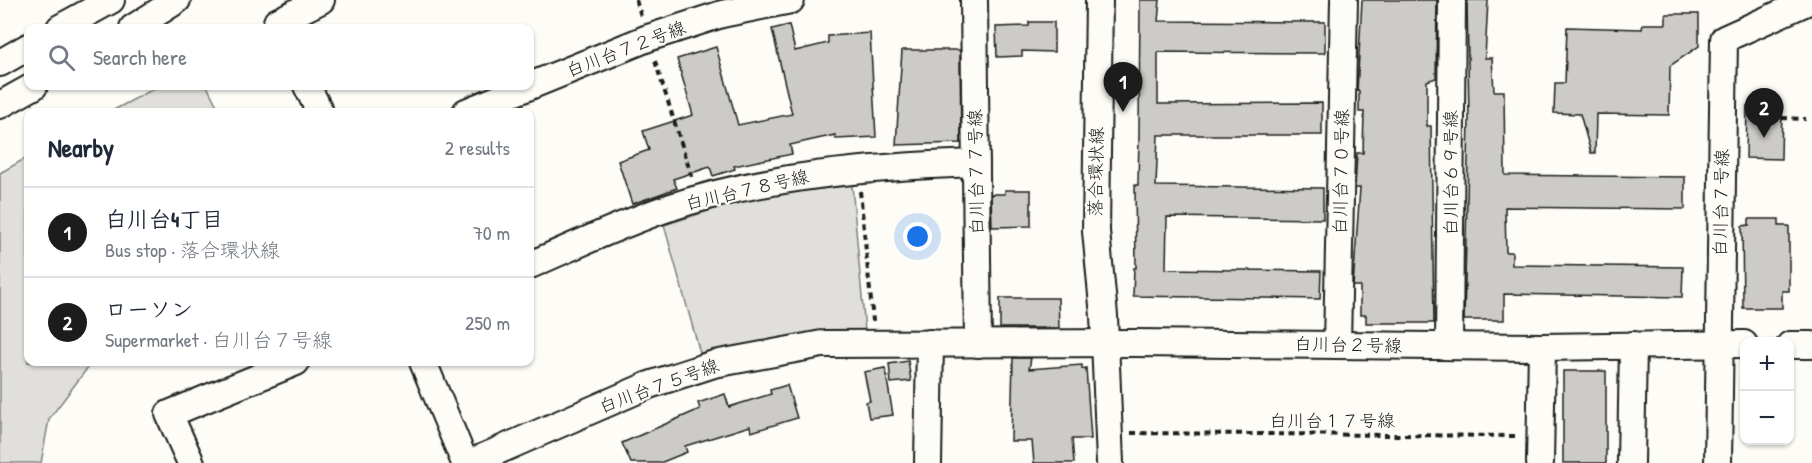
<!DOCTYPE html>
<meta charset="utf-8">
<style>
:root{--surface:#fff;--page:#f6f6f7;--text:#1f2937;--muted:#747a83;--line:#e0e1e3;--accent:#1c1c1c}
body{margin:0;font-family:"Patrick Hand","Klee One",sans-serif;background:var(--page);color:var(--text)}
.controls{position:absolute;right:18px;bottom:18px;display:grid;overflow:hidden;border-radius:12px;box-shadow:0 2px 4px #0004}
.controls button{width:54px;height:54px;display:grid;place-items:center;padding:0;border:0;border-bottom:2px solid var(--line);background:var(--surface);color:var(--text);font:30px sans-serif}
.you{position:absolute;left:918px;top:237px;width:21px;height:21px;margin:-15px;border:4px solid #fff;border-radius:50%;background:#1a73e8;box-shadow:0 0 0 9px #1a73e833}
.badge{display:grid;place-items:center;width:39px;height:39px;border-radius:50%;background:var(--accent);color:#fff;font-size:20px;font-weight:700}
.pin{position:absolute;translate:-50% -50px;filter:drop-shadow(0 2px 3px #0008)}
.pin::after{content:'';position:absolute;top:32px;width:21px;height:18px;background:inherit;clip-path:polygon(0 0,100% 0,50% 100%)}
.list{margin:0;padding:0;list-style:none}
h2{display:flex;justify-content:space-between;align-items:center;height:78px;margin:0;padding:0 24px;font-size:26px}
h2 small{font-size:20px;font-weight:400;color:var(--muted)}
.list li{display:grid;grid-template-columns:39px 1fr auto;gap:18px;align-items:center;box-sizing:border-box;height:90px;padding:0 24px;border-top:2px solid var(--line)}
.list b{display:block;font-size:22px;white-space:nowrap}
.list p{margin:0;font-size:20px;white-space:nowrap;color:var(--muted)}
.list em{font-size:20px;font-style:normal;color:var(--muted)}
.icon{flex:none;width:33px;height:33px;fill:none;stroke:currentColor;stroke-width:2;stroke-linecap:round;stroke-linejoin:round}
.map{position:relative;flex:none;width:1812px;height:463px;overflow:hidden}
.search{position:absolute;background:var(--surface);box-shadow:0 2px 4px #0004;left:24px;top:24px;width:510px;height:66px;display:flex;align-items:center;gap:15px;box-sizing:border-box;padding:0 21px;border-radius:12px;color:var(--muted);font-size:22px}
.panel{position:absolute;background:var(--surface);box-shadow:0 2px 4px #0004;left:24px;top:108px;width:510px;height:258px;border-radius:12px}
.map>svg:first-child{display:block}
.green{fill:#e0dfdb;stroke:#7e7e7c;stroke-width:1.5}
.building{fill:#cccbc8;stroke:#1c1c1c;stroke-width:1.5}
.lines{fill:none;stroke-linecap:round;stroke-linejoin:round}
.minor-casing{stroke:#1c1c1c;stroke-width:30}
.path{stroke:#1c1c1c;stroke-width:4;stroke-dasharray:6 4.5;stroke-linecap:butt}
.minor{stroke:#fdfcf7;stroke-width:26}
.labels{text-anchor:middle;stroke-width:4.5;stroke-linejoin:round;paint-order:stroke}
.street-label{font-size:18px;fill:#1c1c1c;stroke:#fdfcf7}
</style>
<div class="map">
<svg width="1812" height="463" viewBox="0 0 1812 463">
<rect width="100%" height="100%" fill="#fdfcf7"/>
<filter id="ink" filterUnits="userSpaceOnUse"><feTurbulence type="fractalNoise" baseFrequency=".0167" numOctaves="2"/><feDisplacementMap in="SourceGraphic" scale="12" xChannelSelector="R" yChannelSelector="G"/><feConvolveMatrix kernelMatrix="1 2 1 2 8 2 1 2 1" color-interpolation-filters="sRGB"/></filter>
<g filter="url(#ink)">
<g class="green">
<path d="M159,86H207L220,112H110Z"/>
<path d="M28,157V362H92L49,419L41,463H0V173Z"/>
<path d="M852,185L865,331H818L700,353L664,225L753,197Z"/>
</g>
<g class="building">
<path d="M1140,0H1160L1158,21L1325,22V53L1158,52V104L1322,103V135H1158L1156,186L1323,188V219L1167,217L1166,269L1321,271L1320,299L1133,296L1134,268H1136L1135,185H1138L1139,136Z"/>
<path d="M1362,0H1437L1436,78L1427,81V126H1431L1434,323H1366V315H1360V286H1353L1360,188H1355L1357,153H1363L1364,112H1359V91H1357Z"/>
<path d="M1467,0H1488L1485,58H1492L1494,91H1504L1505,175L1685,177V209L1505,207L1506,252H1512V265L1683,267L1682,297L1504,294V320H1464L1469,120Z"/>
<path d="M1666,14H1699V46L1670,66L1669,115L1596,114L1595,153H1591L1580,114L1554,113L1555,83H1565L1567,27L1642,29L1643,24H1666Z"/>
<path d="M1029,22H1054V52L1022,51V56L997,57L996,27L1029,26Z"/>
<path d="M789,25L795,51L828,43V36L870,33L876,137L836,139L835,135L790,145L792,154L734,166L735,169L713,176L710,167L673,179L677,188L632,204L618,161L649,150L643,131L693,115L677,59L716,47L738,125L792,114L772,29Z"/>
<path d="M902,50H960L961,143L896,145Z"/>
<path d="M1747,106H1782L1781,159L1746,158Z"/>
<path d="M1005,190H1031V226L992,227L991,194H1005Z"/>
<path d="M1749,219H1779V226H1789V291H1782V308H1743L1742,226L1749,225Z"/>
<path d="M1000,298H1058L1059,328H1000Z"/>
<path d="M1013,358H1031L1029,369L1082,365V369L1086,368L1091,439H1072L1074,463H1034L1032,441H1011Z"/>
<path d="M908,361L911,381L891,383L889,364Z"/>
<path d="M885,368L893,415L869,418L866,402L870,401L864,372Z"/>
<rect x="1563" y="371" width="43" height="92"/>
<path d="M787,385L797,418L751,432L750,426L685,446L687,452L660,463H631L622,443L700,409L698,403L725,394L729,407L771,394L770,390Z"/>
</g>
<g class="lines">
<g class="minor-casing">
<g id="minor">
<path d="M974,0L978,344"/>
<path d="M1099,0L1096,231L1104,316L1110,463"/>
<path d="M60,28L111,0"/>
<path d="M133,28L177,0"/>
<path d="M280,28L277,22L321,0"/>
<path d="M0,63L28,47"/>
<path d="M307,86L320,112"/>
<path d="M0,105L34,86"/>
<path d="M466,112L648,38L722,14L791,0"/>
<path d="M530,265C574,246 619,225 665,209C765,175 871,167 976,163"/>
<path d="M1337,345L1344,0"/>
<path d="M1790,345H1812"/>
<path d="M1449,346L1452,0"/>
<path d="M423,362L465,463"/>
<path d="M191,463L169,414L296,362"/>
<path d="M470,463L649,385L714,364L822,344L1136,343L1542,347L1744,344"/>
<path d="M928,463L930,343"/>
<path d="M1540,463L1542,347"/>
<path d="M1631,463L1633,345"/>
<path d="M1718,463L1724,39L1811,0"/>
</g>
</g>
<g class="path">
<path d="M636,0L641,16"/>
<path d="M655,61L692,177"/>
<path d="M1782,118L1806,119"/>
<path d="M860,191L873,321"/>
<path d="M1131,433L1519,436"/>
</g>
<use href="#minor" class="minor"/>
</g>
</g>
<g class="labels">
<g class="street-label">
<text transform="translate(626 49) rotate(-21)" y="6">白川台７２号線</text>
<text transform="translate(976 172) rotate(-91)" y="6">白川台７７号線</text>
<text transform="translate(1096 172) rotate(-89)" y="6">落合環状線</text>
<text transform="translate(1341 172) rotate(-89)" y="6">白川台７０号線</text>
<text transform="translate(1451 173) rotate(-90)" y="6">白川台６９号線</text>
<text transform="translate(747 190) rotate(-13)" y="6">白川台７８号線</text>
<text transform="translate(1721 203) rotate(-89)" y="6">白川台７号線</text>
<text transform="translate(1348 345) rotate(1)" y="6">白川台２号線</text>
<text transform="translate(659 386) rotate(-20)" y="6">白川台７５号線</text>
<text x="1332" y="427">白川台１７号線</text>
</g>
</g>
</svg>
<div class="controls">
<button>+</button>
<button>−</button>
</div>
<div class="you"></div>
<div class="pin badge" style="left:1123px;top:112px">1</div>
<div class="pin badge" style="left:1764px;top:138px">2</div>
<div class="search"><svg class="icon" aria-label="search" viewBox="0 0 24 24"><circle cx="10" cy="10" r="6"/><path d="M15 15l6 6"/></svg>Search here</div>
<section class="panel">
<h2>Nearby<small>2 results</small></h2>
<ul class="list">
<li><span class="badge">1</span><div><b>白川台4丁目</b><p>Bus stop · 落合環状線</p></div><em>70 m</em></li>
<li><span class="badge">2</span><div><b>ローソン</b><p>Supermarket · 白川台７号線</p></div><em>250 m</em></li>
</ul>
</section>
</div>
